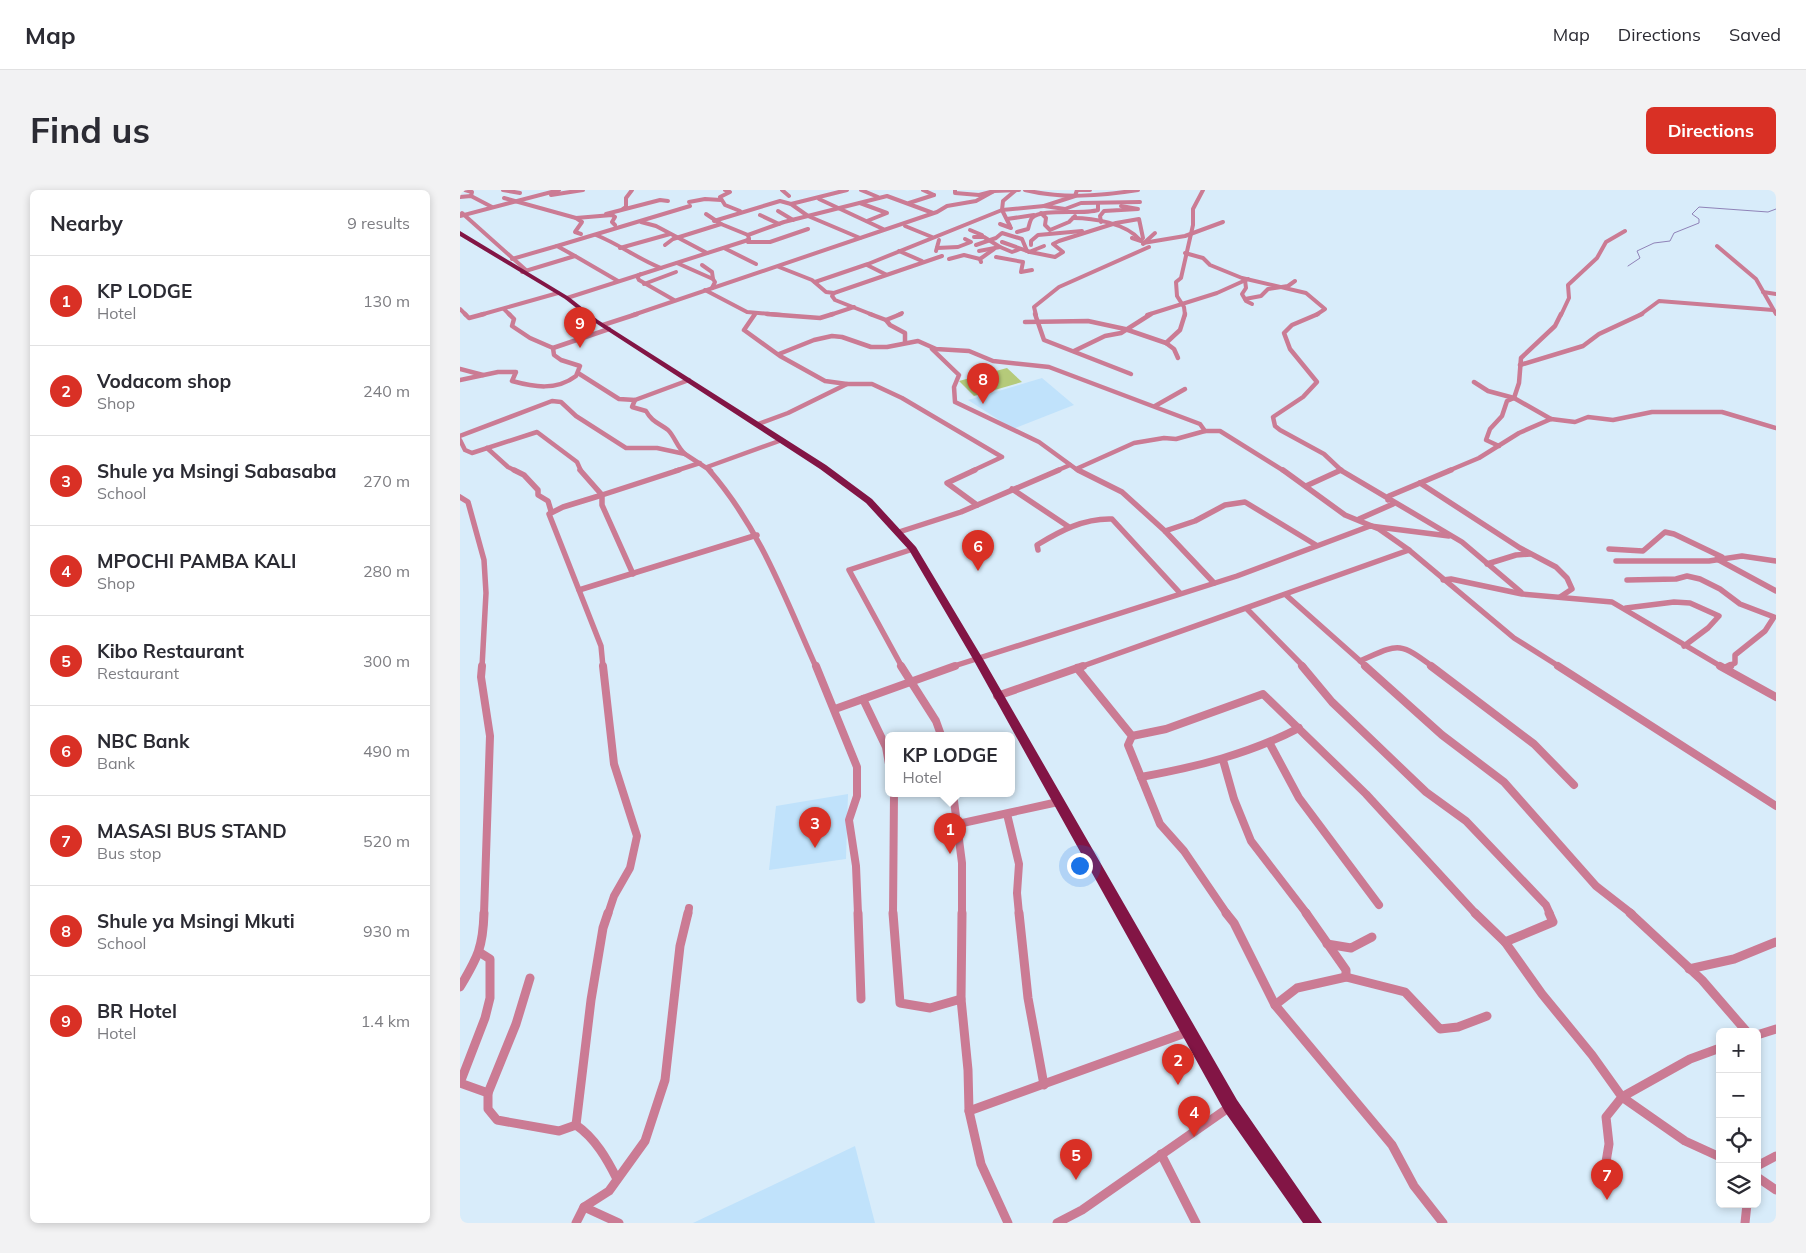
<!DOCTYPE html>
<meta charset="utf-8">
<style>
:root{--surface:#fff;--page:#f2f2f3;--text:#2b2b33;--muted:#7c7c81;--line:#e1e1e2;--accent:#d93025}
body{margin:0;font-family:Mulish,sans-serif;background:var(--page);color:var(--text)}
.controls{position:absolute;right:15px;bottom:15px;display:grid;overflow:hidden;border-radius:8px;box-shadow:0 2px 8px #0003}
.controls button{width:45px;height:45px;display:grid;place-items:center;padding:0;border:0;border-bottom:1px solid var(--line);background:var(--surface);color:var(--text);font:25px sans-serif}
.you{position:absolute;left:619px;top:675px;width:18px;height:18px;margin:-12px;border:4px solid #fff;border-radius:50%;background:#1a73e8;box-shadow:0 0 0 8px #1a73e833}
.badge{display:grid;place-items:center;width:32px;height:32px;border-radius:50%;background:var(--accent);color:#fff;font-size:16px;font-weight:700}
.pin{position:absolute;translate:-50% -41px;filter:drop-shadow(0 1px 2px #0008)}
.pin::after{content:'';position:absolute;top:26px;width:18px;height:15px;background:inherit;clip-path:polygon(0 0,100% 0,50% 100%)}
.popup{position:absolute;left:425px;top:542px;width:130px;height:65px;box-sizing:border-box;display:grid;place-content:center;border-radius:8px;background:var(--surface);filter:drop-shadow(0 1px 4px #0005);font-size:16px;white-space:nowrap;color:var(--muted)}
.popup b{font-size:19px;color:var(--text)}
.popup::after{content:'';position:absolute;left:50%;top:100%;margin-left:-10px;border:10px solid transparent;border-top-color:var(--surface)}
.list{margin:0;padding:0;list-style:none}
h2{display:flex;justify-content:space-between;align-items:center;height:65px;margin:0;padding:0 20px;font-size:21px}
h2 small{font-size:16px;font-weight:400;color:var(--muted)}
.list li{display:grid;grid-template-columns:32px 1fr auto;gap:15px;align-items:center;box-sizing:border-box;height:90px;padding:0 20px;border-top:1px solid var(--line)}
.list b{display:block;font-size:19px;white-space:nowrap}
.list p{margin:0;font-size:16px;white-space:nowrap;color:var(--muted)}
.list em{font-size:16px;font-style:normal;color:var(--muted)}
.icon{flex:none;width:28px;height:28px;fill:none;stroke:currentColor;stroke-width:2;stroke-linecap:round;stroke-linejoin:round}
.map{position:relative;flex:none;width:1316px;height:1033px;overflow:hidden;border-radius:8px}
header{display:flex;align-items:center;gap:30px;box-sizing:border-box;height:70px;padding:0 25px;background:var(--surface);border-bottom:1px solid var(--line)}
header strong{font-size:24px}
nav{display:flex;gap:28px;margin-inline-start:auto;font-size:18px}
.intro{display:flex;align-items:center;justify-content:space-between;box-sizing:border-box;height:120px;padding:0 30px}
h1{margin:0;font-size:35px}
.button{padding:12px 22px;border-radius:8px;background:var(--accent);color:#fff;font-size:18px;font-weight:700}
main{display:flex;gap:30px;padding:0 30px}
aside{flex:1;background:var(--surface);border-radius:8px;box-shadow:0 2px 8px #0003}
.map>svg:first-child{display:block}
.built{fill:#c0e2fb}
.green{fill:#b5ca7a}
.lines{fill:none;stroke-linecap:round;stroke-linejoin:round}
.stream{stroke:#8f82b7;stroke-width:1}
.minor-far4{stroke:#cb7b94;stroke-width:4}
.minor-far3{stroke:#cb7b94;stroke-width:4.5}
.minor-far2{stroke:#cb7b94;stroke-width:5.5}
.minor-far1{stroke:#cb7b94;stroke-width:8}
.minor{stroke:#cb7b94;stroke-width:9}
.trunk{fill:#821545;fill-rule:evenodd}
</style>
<header>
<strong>Map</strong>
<nav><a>Map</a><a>Directions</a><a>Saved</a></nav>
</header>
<div class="intro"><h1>Find us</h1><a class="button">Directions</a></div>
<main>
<aside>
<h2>Nearby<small>9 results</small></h2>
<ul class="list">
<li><span class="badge">1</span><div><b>KP LODGE</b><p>Hotel</p></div><em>130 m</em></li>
<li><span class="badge">2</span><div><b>Vodacom shop</b><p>Shop</p></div><em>240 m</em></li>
<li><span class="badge">3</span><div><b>Shule ya Msingi Sabasaba</b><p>School</p></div><em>270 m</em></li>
<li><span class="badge">4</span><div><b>MPOCHI PAMBA KALI</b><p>Shop</p></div><em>280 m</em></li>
<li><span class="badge">5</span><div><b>Kibo Restaurant</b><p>Restaurant</p></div><em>300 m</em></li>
<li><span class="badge">6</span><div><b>NBC Bank</b><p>Bank</p></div><em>490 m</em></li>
<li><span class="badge">7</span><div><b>MASASI BUS STAND</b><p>Bus stop</p></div><em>520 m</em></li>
<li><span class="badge">8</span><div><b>Shule ya Msingi Mkuti</b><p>School</p></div><em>930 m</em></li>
<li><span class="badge">9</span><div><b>BR Hotel</b><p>Hotel</p></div><em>1.4 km</em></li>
</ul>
</aside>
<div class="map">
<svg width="1316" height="1033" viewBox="0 0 1316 1033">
<rect width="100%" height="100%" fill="#d8ecfa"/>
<g class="built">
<path d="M582,188L614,215L553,239L508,210Z"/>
<path d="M388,604L386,669L309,680L316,616Z"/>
<path d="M395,956L415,1033H233Z"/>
</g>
<path class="green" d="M547,178L562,192L514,206L499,191Z"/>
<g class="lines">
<path class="stream" d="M1168,76L1180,68L1177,61L1194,53L1210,51L1214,43L1239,33V29L1232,24L1239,17L1308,22L1316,19"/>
<g class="minor-far4">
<path d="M5,0L12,2L11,6"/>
<path d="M43,0L60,3"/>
<path d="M265,0L270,2L260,7L265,15L280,21"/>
<path d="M322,0L329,6"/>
<path d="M401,0L418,7"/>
<path d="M463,0L474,5"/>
<path d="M495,0V3L519,5L534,1L559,0"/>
<path d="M565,0C602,9 640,6 678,0"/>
<path d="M630,0H617L615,6L584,16L605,19L621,13L680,12"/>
<path d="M91,5L123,0"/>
<path d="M0,7L11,6L32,17"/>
<path d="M44,8L116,28L152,25L155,27L152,32L155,35"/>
<path d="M359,9L423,39"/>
<path d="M229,12L245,9L261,10"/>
<path d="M400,13L427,23L407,31"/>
<path d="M449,13L474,5"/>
<path d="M331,14L387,0"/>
<path d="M163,19L166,17V8L172,0"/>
<path d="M318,21L333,30"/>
<path d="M2,23L67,81"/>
<path d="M581,23L586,28L585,35L590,40L609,32L615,26"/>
<path d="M146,24L200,10L208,11"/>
<path d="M300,25L319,34"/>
<path d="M0,26L99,0"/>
<path d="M116,28L122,32L115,42L121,44"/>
<path d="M613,28C633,28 666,33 680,50"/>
<path d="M547,29L574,25"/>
<path d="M254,31L320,11L331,14L348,26L400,48"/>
<path d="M181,32L196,36L247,63"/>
<path d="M641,32L640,26L644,21L678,19L661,16"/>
<path d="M261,34L288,45"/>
<path d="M540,34L551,38"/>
<path d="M445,36L472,47"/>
<path d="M550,36L542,20L543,11L556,0"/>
<path d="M510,40L522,45"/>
<path d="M557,42L568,39C569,36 570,30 572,28C581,18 623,25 638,20V13"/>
<path d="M136,45C159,54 178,69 201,78"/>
<path d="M514,47H524L540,57L519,61"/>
<path d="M289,49L288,52H310L348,39"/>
<path d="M542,52L570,62L595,67L603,62L593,54L599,51L656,33L679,29L683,48L681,51L672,48"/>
<path d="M683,53L725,46L763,32"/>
<path d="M683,54L695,43"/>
<path d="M205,55L213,49L261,34L246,24"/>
<path d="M516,55L536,48L542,43L562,49L567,61"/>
<path d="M571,55V51L578,45L622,41"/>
<path d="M1257,56L1296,89L1316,124"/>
<path d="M540,57L552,62L560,59"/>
<path d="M160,58L210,44"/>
<path d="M264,58L296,74"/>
<path d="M477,58L498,57L511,52L505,49"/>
<path d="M439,61L462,71"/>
<path d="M476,61L479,50"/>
<path d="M569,62L584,56"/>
<path d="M725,63L743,68L750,75L782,88L846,103L865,119L856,125"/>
<path d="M115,66L158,91"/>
<path d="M536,67L563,72L561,82L572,80"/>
<path d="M52,69L97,56"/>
<path d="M489,69L504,65L520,69"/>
<path d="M521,72L520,69L534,59"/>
<path d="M217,73L253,89L255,92L252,98"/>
<path d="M242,75L252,82L253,89"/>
<path d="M407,75L425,84"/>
<path d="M319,77L352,90L366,102L374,103L482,66"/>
<path d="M62,82L115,66L97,56L230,16"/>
<path d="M181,84L177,86L179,90L214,110"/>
<path d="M785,90L786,98L782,104L786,111L792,114"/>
<path d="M355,92L408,74L542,20L584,16"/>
<path d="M184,94L216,82"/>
<path d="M245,100L287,122L322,125"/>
<path d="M1303,102L1316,104"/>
<path d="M374,103L372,106L375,110L413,125"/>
<path d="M107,108L285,51L289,49L288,45L324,32L427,6L473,23"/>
<path d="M785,109L801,106L808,99L828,96L835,91"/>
<path d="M0,119L6,125"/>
<path d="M44,119L50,125"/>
<path d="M20,125L98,103"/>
<path d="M173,125L477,22L487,16L516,11L534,1"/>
<path d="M294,125L295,123"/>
<path d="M370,125L394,117"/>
<path d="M438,125L442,123"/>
<path d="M576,125L574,117L599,97L689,57"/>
<path d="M687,125L757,103L788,89"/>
<path d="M725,125L724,117L717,106L716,92L721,88L733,35V19L743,0"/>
<path d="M1101,125L1109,108L1108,95L1137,68L1146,52L1165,41"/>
<path d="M1180,125L1199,111L1313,120"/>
</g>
<g class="minor-far3">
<path d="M5,124L9,128L24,124"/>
<path d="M295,124L284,140L320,166L365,191L387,194"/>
<path d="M307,124L360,128L373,124"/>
<path d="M410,124L426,130"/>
<path d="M441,124L426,130L430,135L445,143V152"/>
<path d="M575,124L584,150L671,184"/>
<path d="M858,124L832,135L824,143L830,159L857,192L843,207L813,227L815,236L820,240L864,264L882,281"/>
<path d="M565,132L628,131L665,139L706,153L714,159L718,168"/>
<path d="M143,135L177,124"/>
<path d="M706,153L720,140L725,124"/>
<path d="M93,158L149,139"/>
<path d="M472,159L499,185L494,197L495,212L579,252L616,279L674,253L704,248L716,249L745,241"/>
<path d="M614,161L645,146L661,143L691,124"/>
<path d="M319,164L354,150L372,146L382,147L411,157H427L458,151L476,159L509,161L533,171L589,177L740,234L745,241H760L824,281"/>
<path d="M1060,175L1123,156L1139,144L1182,124"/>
<path d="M0,179L23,185"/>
<path d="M118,183L159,209L175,210L229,190"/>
<path d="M0,190L38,182H56L52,191C74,197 96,201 116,186L120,176L101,170L94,165L93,158L70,148L52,136L54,129L49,124"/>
<path d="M1014,192L1028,201L1054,208L1091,229"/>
<path d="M1054,208L1059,193L1061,168L1095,136L1101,124"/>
<path d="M175,210L172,217L186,221C192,232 199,233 208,240C215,247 217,257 225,264"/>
<path d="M695,216L725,199"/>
<path d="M298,234L328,223L387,194H412L442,208L542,267L512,281"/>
<path d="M0,246L92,211L101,212L116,226L166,258H197L225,264L251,281"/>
<path d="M0,250L5,260L12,263L77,242L117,272L121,281"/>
<path d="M1039,256L1026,250L1030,239L1042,226L1047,211L1054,208"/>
<path d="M27,258L48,277L56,281"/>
<path d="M247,277L322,250"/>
<path d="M616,279L620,281"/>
<path d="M215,281L240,273"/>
<path d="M596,281L610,275"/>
<path d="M988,281L1019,268L1059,243L1091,229L1115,232L1128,227L1153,230L1192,222H1262L1316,238"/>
</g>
<g class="minor-far2">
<path d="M54,280L64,285L78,300V305L88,311L91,321"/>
<path d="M120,280L142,305L103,317L89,324L141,456L143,477"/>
<path d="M249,280C300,338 325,408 356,477"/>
<path d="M515,280L487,293L517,315"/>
<path d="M618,280L662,302L705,341L754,393"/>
<path d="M823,280L885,325L919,339L949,360"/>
<path d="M882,281L1002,352L1061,402"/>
<path d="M960,293L1060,358L1096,377L1107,388L1112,399L1100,407"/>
<path d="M846,296L881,280"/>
<path d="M552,299L609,337"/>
<path d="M0,307L8,312L24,370L26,403L22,477"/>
<path d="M928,310L929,306L991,280"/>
<path d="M899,329L933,314"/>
<path d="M705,341L735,331L765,315L785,312L856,355"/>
<path d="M439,342L501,322L599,280"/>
<path d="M1149,359L1183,361L1205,342L1214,344L1262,367"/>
<path d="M578,360L577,355C600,341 624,328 652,329L720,403"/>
<path d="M1257,369L1316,401"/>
<path d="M1156,371H1249L1282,366L1316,371"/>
<path d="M1027,374L1056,365L1070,364"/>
<path d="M173,384L142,315V305L219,280"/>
<path d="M983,390L991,389L1062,404L1152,412L1262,477"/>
<path d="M1167,390L1216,389L1227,386L1240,389L1260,399L1280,414L1314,427L1305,441L1275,465V473L1267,477"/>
<path d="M119,400L297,345"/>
<path d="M826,405L907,477"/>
<path d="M1166,418L1214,412L1230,413L1259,426L1248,438L1224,456"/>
<path d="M787,419L844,477"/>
<path d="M900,471C939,454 938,451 973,477"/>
<path d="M442,477L389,380L453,359"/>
<path d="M491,477L777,386L910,336L989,346"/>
<path d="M620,477L949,360L1054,448L1100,477"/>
</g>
<g class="minor-far1">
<path d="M22,476L21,487L30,546L24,724"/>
<path d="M143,476L154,574L177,646L170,678L154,706L148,724"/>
<path d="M356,476L397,577V606L389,630L396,676L398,724"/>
<path d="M441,476L476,531L481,545"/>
<path d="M842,476L872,512L966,602L1006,631L1086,715L1090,724"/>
<path d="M905,476L982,545L1044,592L1136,696L1172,724"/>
<path d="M971,476L1074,554L1114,595"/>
<path d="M1098,476L1316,616"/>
<path d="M1260,476L1316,507"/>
<path d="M617,478L672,546L668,555L700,634L724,661L767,724"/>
<path d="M1266,478L1270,476"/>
<path d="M537,506L623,476"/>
<path d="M403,509L426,557L429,574"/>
<path d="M375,519L495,476"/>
<path d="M672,546L706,539L803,504L906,604L1016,724"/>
<path d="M810,554L839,608L919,715"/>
<path d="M763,570L774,609L791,651L847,724"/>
<path d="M681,587C736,577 789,564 839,538"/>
<path d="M493,603L502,673V724"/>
<path d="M547,624L559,674L557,703L559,724"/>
<path d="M498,634L598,612"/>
<path d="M228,724L229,718"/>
<path d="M433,724L434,603"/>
</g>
<g class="minor">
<path d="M398,723L401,809"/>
<path d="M433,723L440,813L470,818L501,809"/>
<path d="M502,723L501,809L508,880L509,921L521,974L548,1033"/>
<path d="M559,723L568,808L584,895"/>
<path d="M766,723L774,733L815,815L932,955L954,996L983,1033"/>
<path d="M846,723L886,780V787"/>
<path d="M1015,723L1045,752L1082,804L1132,865L1162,907L1146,927L1149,954L1145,978"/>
<path d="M1170,723L1242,790L1287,842"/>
<path d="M1045,752L1093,732L1089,723"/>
<path d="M867,754L891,758L912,747"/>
<path d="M19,762L30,769V808L25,828L0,893L28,903V919L37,930L99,941L116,935C135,948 147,969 157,989"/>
<path d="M1229,779L1274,769L1316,752"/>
<path d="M0,797C18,767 23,757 24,723"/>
<path d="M815,815L837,798L886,787L945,802L980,839L998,837L1027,826"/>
<path d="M1297,845L1316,839"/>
<path d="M1260,858L1230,869L1162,907L1225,951L1260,967"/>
<path d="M28,903L56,834L70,788"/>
<path d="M509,921L728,842"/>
<path d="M116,935L131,810L143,738L148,723"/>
<path d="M701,964L736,1033"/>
<path d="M1297,976L1316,966"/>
<path d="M1297,987L1316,1000"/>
<path d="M124,1017L159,1033"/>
<path d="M116,1033L124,1017L149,1001L185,951L205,890L220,756L228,723"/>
<path d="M597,1033L622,1020L771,916"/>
<path d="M1285,1033L1287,1014"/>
</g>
<path class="trunk" d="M0,41L109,107L138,130L366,275L412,309L456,357L523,469L777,910L862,1033H843L765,922L513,469L449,360L406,313L360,279L134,132L105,109L0,46Z"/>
</g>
</svg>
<div class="controls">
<button>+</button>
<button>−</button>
<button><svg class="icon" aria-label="locate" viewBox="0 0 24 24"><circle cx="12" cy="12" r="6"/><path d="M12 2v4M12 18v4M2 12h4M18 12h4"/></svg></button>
<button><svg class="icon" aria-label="layers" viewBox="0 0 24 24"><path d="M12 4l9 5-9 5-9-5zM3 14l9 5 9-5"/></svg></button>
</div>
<div class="you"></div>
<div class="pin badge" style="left:490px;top:664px">1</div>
<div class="popup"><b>KP LODGE</b>Hotel</div>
<div class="pin badge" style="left:718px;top:895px">2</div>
<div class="pin badge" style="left:355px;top:658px">3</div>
<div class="pin badge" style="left:734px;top:947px">4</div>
<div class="pin badge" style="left:616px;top:990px">5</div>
<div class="pin badge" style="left:518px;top:381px">6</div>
<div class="pin badge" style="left:1147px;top:1010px">7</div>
<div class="pin badge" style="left:523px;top:214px">8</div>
<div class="pin badge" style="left:120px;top:158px">9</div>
</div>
</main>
